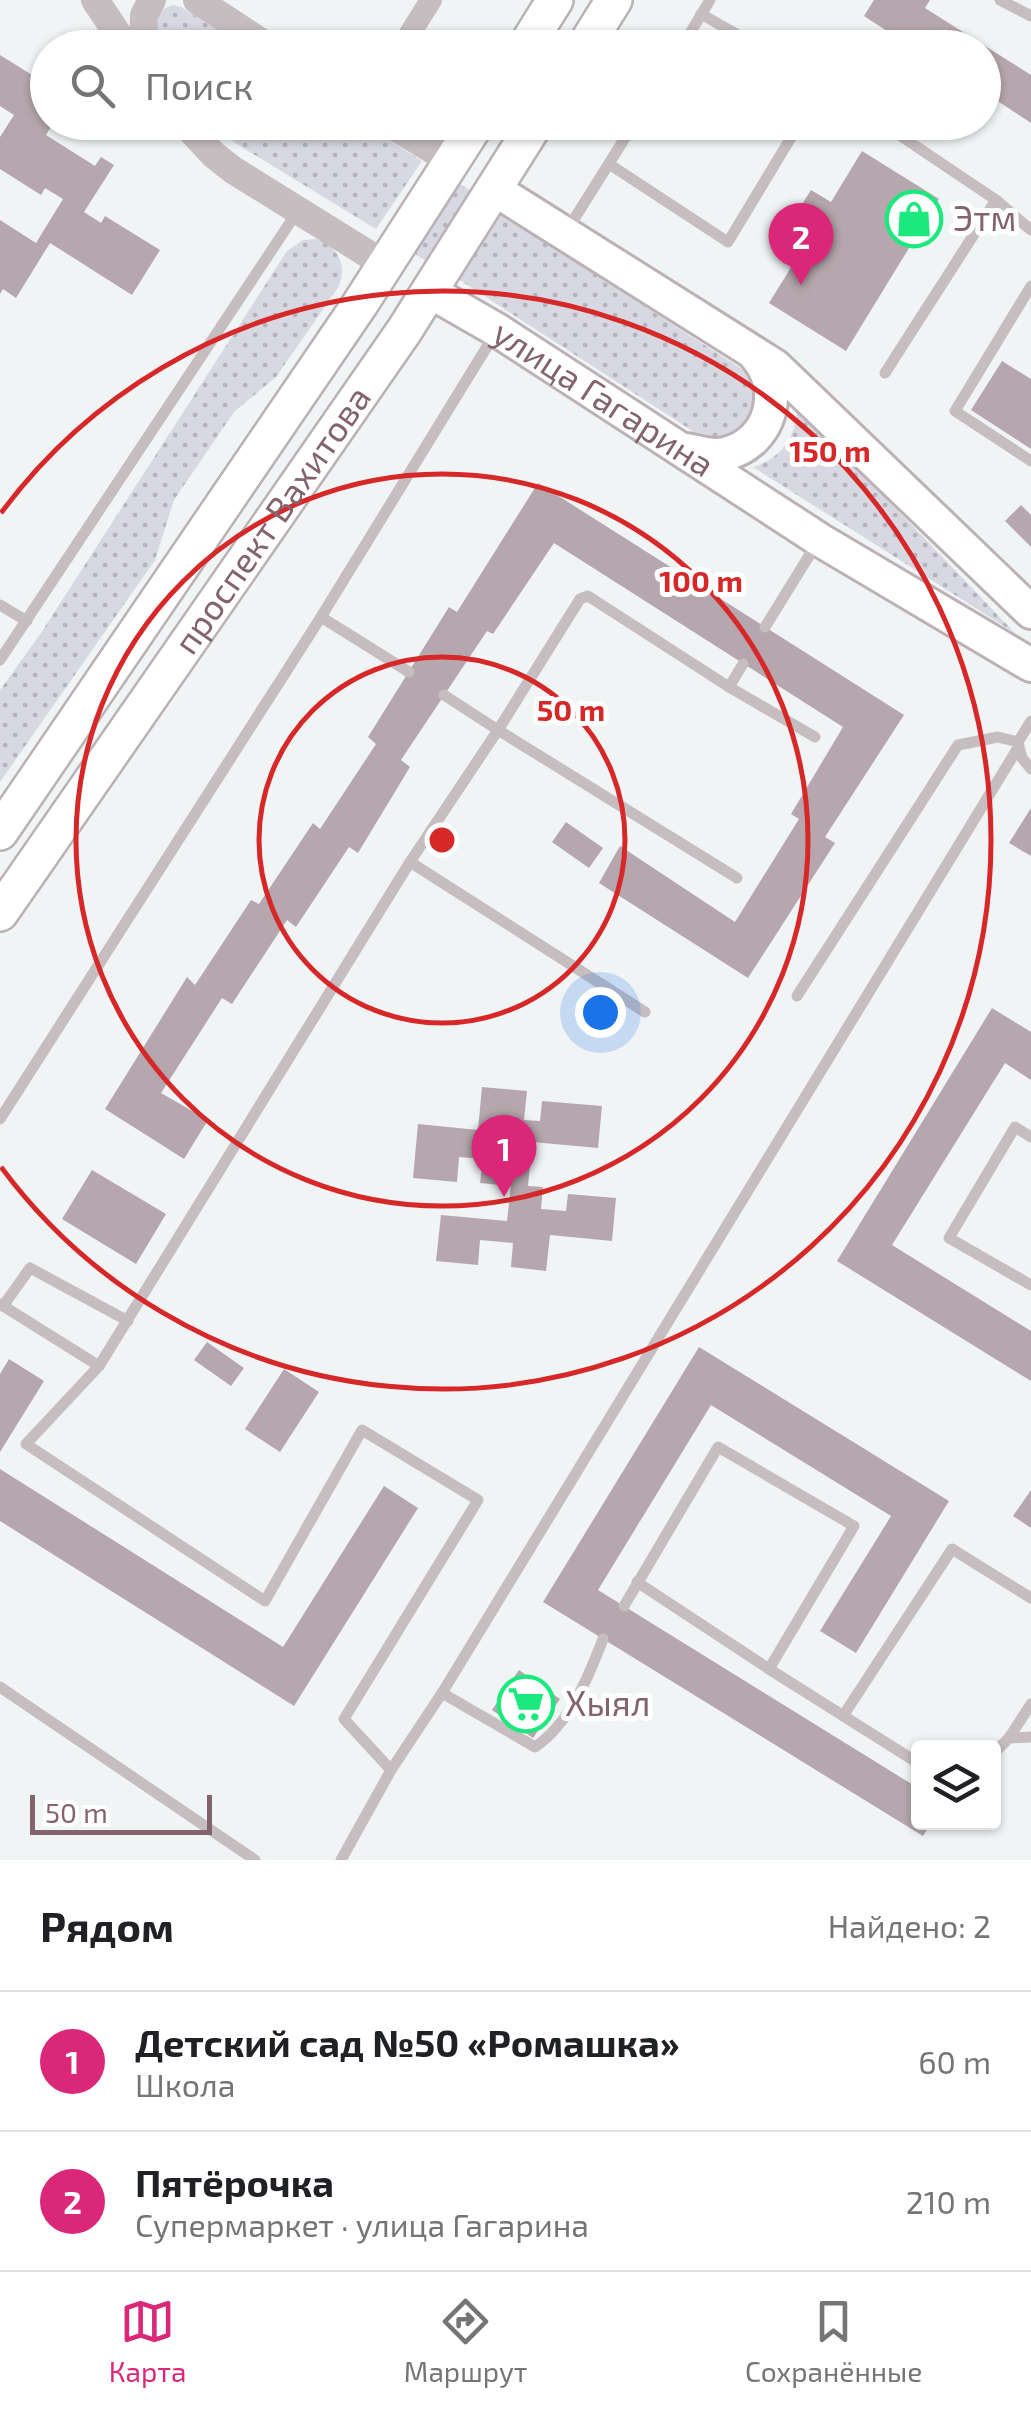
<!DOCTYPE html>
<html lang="ru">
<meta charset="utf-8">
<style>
:root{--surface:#fff;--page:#f6f6f6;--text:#202124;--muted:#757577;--line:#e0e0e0;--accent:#db2777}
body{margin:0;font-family:"Exo 2",sans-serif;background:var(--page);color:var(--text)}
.controls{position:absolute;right:30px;bottom:30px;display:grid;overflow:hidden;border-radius:10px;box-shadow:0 2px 8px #0004}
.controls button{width:90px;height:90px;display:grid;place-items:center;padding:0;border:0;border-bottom:2px solid var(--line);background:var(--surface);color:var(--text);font:50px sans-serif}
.scale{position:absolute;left:30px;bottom:25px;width:182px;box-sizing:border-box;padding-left:10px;border:5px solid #83636d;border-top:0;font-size:28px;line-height:35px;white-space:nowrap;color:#83636d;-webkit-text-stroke:8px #fff;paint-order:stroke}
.you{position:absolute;left:600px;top:1012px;width:35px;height:35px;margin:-25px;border:8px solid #fff;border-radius:50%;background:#1a73e8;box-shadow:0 0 0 15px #1a73e833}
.badge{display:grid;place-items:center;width:65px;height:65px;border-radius:50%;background:var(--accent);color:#fff;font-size:32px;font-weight:700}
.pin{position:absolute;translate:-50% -82px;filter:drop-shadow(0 2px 5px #0008)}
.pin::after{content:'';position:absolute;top:52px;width:35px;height:30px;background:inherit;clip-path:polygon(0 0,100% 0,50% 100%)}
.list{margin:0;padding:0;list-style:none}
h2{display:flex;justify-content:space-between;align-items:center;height:130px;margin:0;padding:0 40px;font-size:42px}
h2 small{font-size:32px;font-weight:400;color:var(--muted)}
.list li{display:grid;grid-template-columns:65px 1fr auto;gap:30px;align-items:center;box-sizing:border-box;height:140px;padding:0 40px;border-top:2px solid var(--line)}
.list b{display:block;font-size:38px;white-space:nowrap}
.list p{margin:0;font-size:32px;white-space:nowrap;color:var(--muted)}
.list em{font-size:32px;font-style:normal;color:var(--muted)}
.icon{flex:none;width:55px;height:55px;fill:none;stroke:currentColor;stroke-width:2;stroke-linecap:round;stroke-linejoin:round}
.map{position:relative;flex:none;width:1031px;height:1860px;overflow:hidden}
.search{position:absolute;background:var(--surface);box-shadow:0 2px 8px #0004;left:30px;right:30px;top:30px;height:110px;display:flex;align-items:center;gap:25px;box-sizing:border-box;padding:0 35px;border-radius:55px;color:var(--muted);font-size:38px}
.sheet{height:410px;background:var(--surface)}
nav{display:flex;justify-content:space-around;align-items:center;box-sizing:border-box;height:140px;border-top:2px solid var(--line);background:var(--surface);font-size:28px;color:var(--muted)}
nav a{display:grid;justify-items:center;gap:5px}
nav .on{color:var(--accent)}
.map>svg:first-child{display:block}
.grass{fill:url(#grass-dots)}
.building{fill:#b5a7ad}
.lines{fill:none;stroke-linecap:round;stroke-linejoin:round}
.secondary-casing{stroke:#bcb2b5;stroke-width:38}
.primary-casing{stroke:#bab1b4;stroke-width:40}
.service{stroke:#c6bdc0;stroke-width:11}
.minor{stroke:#c6bdc0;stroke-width:22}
.tertiary{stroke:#c6bdc0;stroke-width:28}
.secondary{stroke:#fff;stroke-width:32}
.primary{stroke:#fff;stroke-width:35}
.ring{fill:none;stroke:#d62828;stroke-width:5}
.labels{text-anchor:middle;stroke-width:10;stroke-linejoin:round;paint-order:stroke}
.poi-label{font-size:35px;fill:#83636d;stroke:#fff;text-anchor:start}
.street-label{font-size:35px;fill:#83636d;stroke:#fff}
.centre{fill:#d62828;stroke:#fff;stroke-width:5}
.ring-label{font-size:30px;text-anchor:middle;font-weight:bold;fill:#d62828;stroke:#fff;stroke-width:10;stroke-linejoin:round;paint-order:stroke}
</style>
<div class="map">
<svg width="1031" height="1860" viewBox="0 0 1031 1860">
<defs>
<pattern id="grass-dots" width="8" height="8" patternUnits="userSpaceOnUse" patternTransform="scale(2.5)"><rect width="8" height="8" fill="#d7d8e1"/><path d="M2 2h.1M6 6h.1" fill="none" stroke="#b4b3bb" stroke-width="1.8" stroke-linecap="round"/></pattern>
</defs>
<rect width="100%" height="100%" fill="#f1f4f5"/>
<g class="grass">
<path d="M173,5L181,7L245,47H159L148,32L154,13Z"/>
<path d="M215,123H362L422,161L376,229L235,143Z"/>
<path d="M457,182L471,191L426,261L412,252Z"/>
<path d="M500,213L751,375C759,411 747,435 708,441L458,279Z"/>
<path d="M316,239C338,247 347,263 339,286L276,377L234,412L174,500L155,560L0,782V690L41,633L287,251L303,240Z"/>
<path d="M798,406L1015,633L753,467C783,458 796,436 798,406Z"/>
</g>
<g class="building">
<path d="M874,0H930L925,8L1031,75V123L984,92V48H913L864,16Z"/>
<path d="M0,55L48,85V122H54L46,135L95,166L101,157L114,165L84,212L101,223L105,216L160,250L132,295L50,243L16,298L3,289L0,294V220L36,243L63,199L45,188L41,195L0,169V137L14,115L0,106Z"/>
<path d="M862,151L939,199L846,351L769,303L808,240L787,228L811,190L831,202Z"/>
<path d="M1002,361L1031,379V449L971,410Z"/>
<path d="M538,483L904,715L825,837L835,843L748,978L599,883L620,846L735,922L799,819L791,814L843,727L554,543L493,634L487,631L401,760L410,767L358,853L349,847L296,927L287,920L232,1004L222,998L161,1093L208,1120L184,1159L105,1109L187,977L195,985L251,900L259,904L313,823L320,829L376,744L368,737L449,607L457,612Z"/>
<path d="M1021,505L1031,515V547L1005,521Z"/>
<path d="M1031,808V856L1009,843Z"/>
<path d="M566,822L603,848L589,868L552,842Z"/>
<path d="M992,1008L1031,1032V1080L1005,1063L892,1245L1031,1331V1381L837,1261Z"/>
<path d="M482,1087L527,1091L524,1120L540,1121L542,1101L602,1106L598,1148L532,1142L528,1186L543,1187L541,1209L566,1211L568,1194L616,1198L612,1241L550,1235L546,1271L511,1267L513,1243L480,1240L478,1265L436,1261L441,1215L507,1221L511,1186L480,1183L483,1159L459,1157L457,1182L413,1178L418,1124L478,1130Z"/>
<path d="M92,1170L166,1214L136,1264L62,1219Z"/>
<path d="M207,1342L244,1368L231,1386L194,1360Z"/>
<path d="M699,1347L949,1501L856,1653L820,1631L891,1516L711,1405L598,1590L918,1788V1822H932L923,1836L543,1602Z"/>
<path d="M9,1359L44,1381L0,1452V1374Z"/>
<path d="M284,1369L319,1392L280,1452L245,1429Z"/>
<path d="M0,1469L283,1647L384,1486L418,1508L294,1706L0,1521Z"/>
<path d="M1031,1490V1528L1013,1516Z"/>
<path d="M519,1670L560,1699L533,1738L492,1710Z"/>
</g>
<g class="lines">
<g class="secondary-casing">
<g id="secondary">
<path d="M494,189L775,366L1031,612"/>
<path id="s1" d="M429,291L497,330L820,540L1031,665"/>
<path d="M687,450C700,453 712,457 725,454C772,443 785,388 755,355"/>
</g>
</g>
<g class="primary-casing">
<g id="primary">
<path d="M525,48L555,0"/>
<path d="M584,48L614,0"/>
<path d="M0,832L360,304L477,122"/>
<path id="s2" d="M0,913L404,331L536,122"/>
</g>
</g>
<g class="service">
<path d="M1000,0L1031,16"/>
<path d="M701,14L761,48"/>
<path d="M681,48L710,0"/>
<path d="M880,122L996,200L1031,230"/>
<path d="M609,164L728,242L795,131"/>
<path d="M566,232L635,122"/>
<path d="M1031,286L955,411L1031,461"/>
<path d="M885,373L996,200"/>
<path d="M0,605L27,621"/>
<path d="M321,617L409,672"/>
<path d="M765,627L817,543"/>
<path d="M0,660L297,212"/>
<path d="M729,687L743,664"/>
<path d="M1019,747L1022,758L1031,769"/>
<path d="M410,862L645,1012"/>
<path d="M737,878L498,730L580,599L588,596L729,687L815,737"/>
<path d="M797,996L958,745L998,737L1018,742L1031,721"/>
<path d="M0,1119L321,617L496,332"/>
<path d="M1031,1137L1015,1127L949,1238L1031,1285"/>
<path d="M0,1304L99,1366"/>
<path d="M3,1306L30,1268L128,1321"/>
<path d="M637,1582L769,1669"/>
<path d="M624,1606L718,1447L854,1526L769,1669L918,1763"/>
<path d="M0,1687L255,1860"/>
<path d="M442,1693L535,1747C570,1723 588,1678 603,1639"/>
<path d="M843,1716L952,1549L1031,1598"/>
<path d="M1009,1738L1031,1704"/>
<path d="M994,1753L1009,1738L1031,1737"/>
<path d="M391,1770L344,1719L478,1500L362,1430L265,1601L26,1444L99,1366L410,862L498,730L444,695"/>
<path d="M341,1860L391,1770L442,1693L1019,746"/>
</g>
<path class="minor" d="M401,48L431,0"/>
<g class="tertiary">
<path d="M95,0L127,48"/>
<path d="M197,0L270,48"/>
<path d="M143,48L144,15L152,0"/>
<path d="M183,122L214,155L233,170L384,264"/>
<path d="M387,122L451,161"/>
</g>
<use href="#secondary" class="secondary"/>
<use href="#primary" class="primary"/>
</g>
<g class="ring">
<circle cx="442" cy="840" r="183"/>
<circle cx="442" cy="840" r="366"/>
<path d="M1 513A549 549 0 1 1 1 1167"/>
</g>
<defs>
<g id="shop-ring" transform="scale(2.875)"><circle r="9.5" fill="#fff" stroke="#1ce97d" stroke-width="1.5"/><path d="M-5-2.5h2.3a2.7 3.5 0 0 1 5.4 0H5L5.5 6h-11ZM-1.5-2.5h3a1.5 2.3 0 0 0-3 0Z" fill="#1ce97d"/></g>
<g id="supermarket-ring" transform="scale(2.875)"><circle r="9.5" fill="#fff" stroke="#1ce97d" stroke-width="1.5"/><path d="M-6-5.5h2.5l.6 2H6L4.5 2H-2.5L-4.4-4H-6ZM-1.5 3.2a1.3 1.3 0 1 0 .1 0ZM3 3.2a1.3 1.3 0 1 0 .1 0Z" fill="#1ce97d"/></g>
</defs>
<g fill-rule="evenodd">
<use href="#shop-ring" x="914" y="219"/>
<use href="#supermarket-ring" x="526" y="1704"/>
</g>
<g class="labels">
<g class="poi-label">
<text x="953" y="231">Этм</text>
<text x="565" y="1716">Хыял</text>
</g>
<g class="street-label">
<text dy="12" stroke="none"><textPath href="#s1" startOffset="205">улица Гагарина</textPath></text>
<text dy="12" stroke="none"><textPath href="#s2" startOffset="478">проспект Вахитова</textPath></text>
</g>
</g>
<circle cx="442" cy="840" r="15" class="centre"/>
<g class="ring-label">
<text x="830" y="462">150 m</text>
<text x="701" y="592">100 m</text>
<text x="571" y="721">50 m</text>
</g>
</svg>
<div class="controls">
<button><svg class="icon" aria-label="layers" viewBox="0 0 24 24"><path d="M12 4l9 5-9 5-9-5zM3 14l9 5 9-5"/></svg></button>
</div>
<div class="scale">50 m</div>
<div class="you"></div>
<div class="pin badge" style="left:504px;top:1197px">1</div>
<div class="pin badge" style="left:801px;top:285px">2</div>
<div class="search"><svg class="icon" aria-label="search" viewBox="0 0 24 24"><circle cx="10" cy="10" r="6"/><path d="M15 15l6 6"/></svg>Поиск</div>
</div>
<section class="sheet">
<h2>Рядом<small>Найдено: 2</small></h2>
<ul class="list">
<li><span class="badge">1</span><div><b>Детский сад №50 «Ромашка»</b><p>Школа</p></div><em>60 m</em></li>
<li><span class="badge">2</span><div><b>Пятёрочка</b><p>Супермаркет · улица Гагарина</p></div><em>210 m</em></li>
</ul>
</section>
<nav>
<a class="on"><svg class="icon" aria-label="map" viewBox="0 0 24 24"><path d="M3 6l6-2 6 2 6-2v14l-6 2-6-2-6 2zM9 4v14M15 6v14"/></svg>Карта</a>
<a><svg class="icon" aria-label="directions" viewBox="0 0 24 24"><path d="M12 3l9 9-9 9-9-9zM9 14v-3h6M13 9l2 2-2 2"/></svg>Маршрут</a>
<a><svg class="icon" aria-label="saved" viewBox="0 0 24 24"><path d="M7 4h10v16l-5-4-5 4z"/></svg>Сохранённые</a>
</nav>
